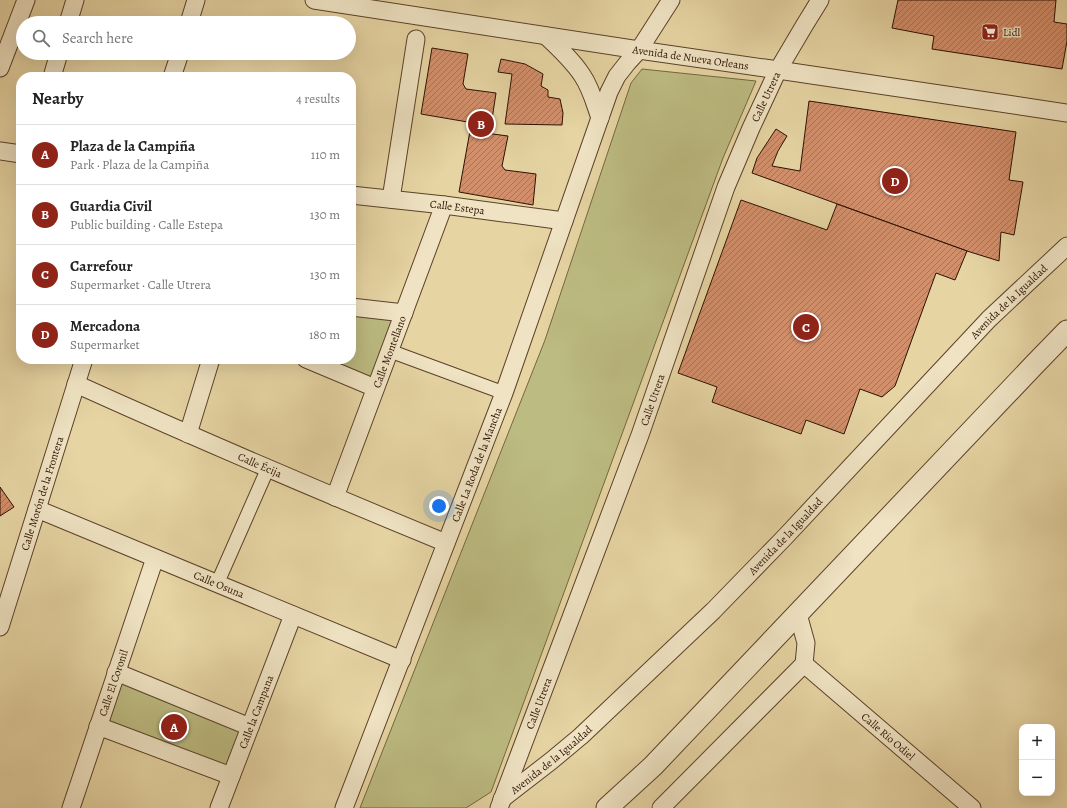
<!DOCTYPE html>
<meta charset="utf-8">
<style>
:root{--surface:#fff;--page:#f2f2f2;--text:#222;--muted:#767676;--line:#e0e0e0;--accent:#8f2418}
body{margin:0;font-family:Alegreya,serif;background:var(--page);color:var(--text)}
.controls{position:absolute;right:12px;bottom:12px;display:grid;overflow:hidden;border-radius:8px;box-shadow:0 4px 16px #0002}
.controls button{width:36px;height:36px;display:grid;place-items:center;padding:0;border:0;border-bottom:1px solid var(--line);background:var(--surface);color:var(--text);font:20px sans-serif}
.you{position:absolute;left:439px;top:506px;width:14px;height:14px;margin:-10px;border:3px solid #fff;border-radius:50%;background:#1a73e8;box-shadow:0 0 0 6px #1a73e833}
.badge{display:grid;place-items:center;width:26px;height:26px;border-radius:50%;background:var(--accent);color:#fff;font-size:13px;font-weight:700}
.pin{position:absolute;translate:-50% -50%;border:2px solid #fff;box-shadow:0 1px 4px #0006}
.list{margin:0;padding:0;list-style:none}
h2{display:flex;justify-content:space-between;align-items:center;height:52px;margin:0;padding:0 16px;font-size:17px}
h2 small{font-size:13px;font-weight:400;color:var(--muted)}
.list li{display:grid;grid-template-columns:26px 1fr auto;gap:12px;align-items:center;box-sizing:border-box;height:60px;padding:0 16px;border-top:1px solid var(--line)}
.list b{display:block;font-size:15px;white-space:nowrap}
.list p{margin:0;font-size:13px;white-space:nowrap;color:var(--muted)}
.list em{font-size:13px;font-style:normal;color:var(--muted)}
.icon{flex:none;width:22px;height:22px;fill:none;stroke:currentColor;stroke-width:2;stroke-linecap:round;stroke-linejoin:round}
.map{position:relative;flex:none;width:1067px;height:808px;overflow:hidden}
.search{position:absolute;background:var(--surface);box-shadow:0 4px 16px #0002;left:16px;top:16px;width:340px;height:44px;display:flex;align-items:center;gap:10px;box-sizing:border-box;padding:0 14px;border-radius:22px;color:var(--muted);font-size:15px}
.panel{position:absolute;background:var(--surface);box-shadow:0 4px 16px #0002;left:16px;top:72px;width:340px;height:292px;border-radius:16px}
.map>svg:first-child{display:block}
.park{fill:#bcbb81;stroke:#756640}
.building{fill:url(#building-hatch);stroke:#2e1000}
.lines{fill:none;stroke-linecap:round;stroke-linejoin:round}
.pedestrian-casing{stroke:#5c4129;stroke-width:15}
.minor-casing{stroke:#5c4129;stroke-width:19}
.tertiary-casing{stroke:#5c4129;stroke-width:23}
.pedestrian{stroke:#efe3c3;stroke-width:13}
.minor{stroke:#efe3c3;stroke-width:17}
.tertiary{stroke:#efe3c3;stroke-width:21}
.labels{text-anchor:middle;stroke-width:3;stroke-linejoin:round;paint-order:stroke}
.poi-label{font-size:11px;fill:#2e1000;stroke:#efe3c3;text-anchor:start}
.street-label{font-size:11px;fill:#2e1000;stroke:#efe3c3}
</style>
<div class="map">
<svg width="1067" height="808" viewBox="0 0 1067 808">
<defs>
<pattern id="building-hatch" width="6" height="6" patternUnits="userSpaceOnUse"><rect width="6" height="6" fill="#d28f6c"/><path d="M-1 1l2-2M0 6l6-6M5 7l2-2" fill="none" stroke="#ab7356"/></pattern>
</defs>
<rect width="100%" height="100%" fill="#e6d4a3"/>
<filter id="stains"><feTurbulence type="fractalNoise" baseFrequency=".005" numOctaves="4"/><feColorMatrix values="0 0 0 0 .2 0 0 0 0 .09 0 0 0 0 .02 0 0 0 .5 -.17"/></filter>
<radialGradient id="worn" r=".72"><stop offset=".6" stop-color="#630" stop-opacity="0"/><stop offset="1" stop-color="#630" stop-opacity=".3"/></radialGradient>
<g class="park">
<path d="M642,69L756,81L723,158L491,792L466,808H360L545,340L631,83Z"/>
<path d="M351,313L397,317L373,381L323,359H351Z"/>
<path d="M120,681L242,731L228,768L106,722Z"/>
</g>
<g class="building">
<path d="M898,0H1056L1054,22L1067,24V41L1062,69L932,49L934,36L892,28Z"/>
<path d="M432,48L468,54L463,84L466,89L496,93L491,126L421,114Z"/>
<path d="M501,59L525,64L543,74L541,86L548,90V97L560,99L563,113L562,125L505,124L512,74L498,72Z"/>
<path d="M809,101L1016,132L1009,180L1023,182L1014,235L1001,232L999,261L967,251L752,173L757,158L776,129L787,136L778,151L772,166L800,171Z"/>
<path d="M470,131L508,136L502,166L505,170L536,174L533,205L459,192Z"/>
<path d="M741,200L827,230L837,204L967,251L955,280L936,273L895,386L882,397L860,389L844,434L806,420L801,434L712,402L717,387L678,373Z"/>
<path d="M0,487L14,507L0,516Z"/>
</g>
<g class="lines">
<g class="pedestrian-casing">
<g id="pedestrian">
<path d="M390,351L504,393"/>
<path d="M217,584L268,468"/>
</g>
</g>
<g class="minor-casing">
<g id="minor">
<path id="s1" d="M314,0L639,50L778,70L1067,113"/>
<path d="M68,23L75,0"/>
<path d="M189,23L196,0"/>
<path d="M546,36C559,48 572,60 582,75C591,88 595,104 600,118"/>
<path d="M0,68L26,0"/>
<path d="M52,77L59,53"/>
<path d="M172,77L180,53"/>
<path d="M0,151L21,154"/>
<path id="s2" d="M351,195L444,205L564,221"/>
<path d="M391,199L416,39"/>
<path d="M351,307L404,313"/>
<path d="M306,359L375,388"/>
<path id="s3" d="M76,384C198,439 322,492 446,543"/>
<path d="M188,434L211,359"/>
<path id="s4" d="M335,497L444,205"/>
<path id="s5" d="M37,509L402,660"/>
<path id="s6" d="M0,627L84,359"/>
<path id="s7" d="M804,664L972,808"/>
<path d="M116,672L250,727"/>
<path d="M98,726L231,776"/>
<path id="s8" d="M502,799L551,761L581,736L713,611L784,538L989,319L1067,246"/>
<path id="s9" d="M71,808L155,558"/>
<path id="s10" d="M219,808L293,615"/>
<path id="s11" d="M344,808L504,393L609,92L617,76L628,62L639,50L671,0"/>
<path id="s12" d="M499,808L640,435L726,187L751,128L778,70L804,26L820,0"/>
<path d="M661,808L804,664L806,643L798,614"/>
</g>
</g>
<g class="tertiary-casing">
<path id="tertiary" d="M607,808L653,766L1034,365L1067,331"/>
</g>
<use href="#pedestrian" class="pedestrian"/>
<use href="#minor" class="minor"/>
<use href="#tertiary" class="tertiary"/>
</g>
<defs>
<g id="supermarket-square" transform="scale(0.9)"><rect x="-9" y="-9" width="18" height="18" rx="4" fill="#8f2418" stroke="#efe3c3"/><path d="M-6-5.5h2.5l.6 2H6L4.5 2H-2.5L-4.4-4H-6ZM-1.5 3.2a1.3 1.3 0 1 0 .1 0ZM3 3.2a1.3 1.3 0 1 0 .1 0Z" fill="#fff"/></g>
</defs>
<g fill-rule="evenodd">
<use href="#supermarket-square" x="990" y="32"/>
</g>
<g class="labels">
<g class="poi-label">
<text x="1003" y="36">Lidl</text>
</g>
<g class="street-label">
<text dy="4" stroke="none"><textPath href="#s1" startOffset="381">Avenida de Nueva Orleans</textPath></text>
<text dy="4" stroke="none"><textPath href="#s12" startOffset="760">Calle Utrera</textPath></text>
<text dy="4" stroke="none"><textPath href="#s2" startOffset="107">Calle Estepa</textPath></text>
<text dy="4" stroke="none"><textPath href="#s8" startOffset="711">Avenida de la Igualdad</textPath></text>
<text dy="4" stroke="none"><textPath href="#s4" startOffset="155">Calle Montellano</textPath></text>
<text dy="4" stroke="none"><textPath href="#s12" startOffset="436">Calle Utrera</textPath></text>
<text dy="4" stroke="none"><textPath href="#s3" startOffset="201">Calle Écija</textPath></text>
<text dy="4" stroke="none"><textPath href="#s11" startOffset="368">Calle La Roda de la Mancha</textPath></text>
<text dy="4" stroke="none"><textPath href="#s6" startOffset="140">Calle Morón de la Frontera</textPath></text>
<text dy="4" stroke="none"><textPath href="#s8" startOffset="387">Avenida de la Igualdad</textPath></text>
<text dy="4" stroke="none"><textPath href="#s5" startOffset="197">Calle Osuna</textPath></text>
<text dy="4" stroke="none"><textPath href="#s9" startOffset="132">Calle El Coronil</textPath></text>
<text dy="4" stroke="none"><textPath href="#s12" startOffset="112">Calle Utrera</textPath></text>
<text dy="4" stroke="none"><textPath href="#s10" startOffset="103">Calle la Campana</textPath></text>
<text dy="4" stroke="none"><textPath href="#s7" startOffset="111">Calle Río Odiel</textPath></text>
<text dy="4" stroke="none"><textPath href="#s8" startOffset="63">Avenida de la Igualdad</textPath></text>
</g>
</g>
<rect width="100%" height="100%" filter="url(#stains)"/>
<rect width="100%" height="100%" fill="url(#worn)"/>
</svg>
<div class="controls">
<button>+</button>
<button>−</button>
</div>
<div class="you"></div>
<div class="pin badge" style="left:174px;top:727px">A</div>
<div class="pin badge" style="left:481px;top:124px">B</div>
<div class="pin badge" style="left:806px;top:327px">C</div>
<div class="pin badge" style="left:895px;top:181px">D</div>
<div class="search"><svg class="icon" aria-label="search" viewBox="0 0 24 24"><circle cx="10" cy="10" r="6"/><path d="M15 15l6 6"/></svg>Search here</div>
<section class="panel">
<h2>Nearby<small>4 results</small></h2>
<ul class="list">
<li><span class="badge">A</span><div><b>Plaza de la Campiña</b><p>Park · Plaza de la Campiña</p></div><em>110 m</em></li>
<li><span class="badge">B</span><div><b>Guardia Civil</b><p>Public building · Calle Estepa</p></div><em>130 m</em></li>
<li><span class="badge">C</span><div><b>Carrefour</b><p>Supermarket · Calle Utrera</p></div><em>130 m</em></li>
<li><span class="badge">D</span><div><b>Mercadona</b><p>Supermarket</p></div><em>180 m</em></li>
</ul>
</section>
</div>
